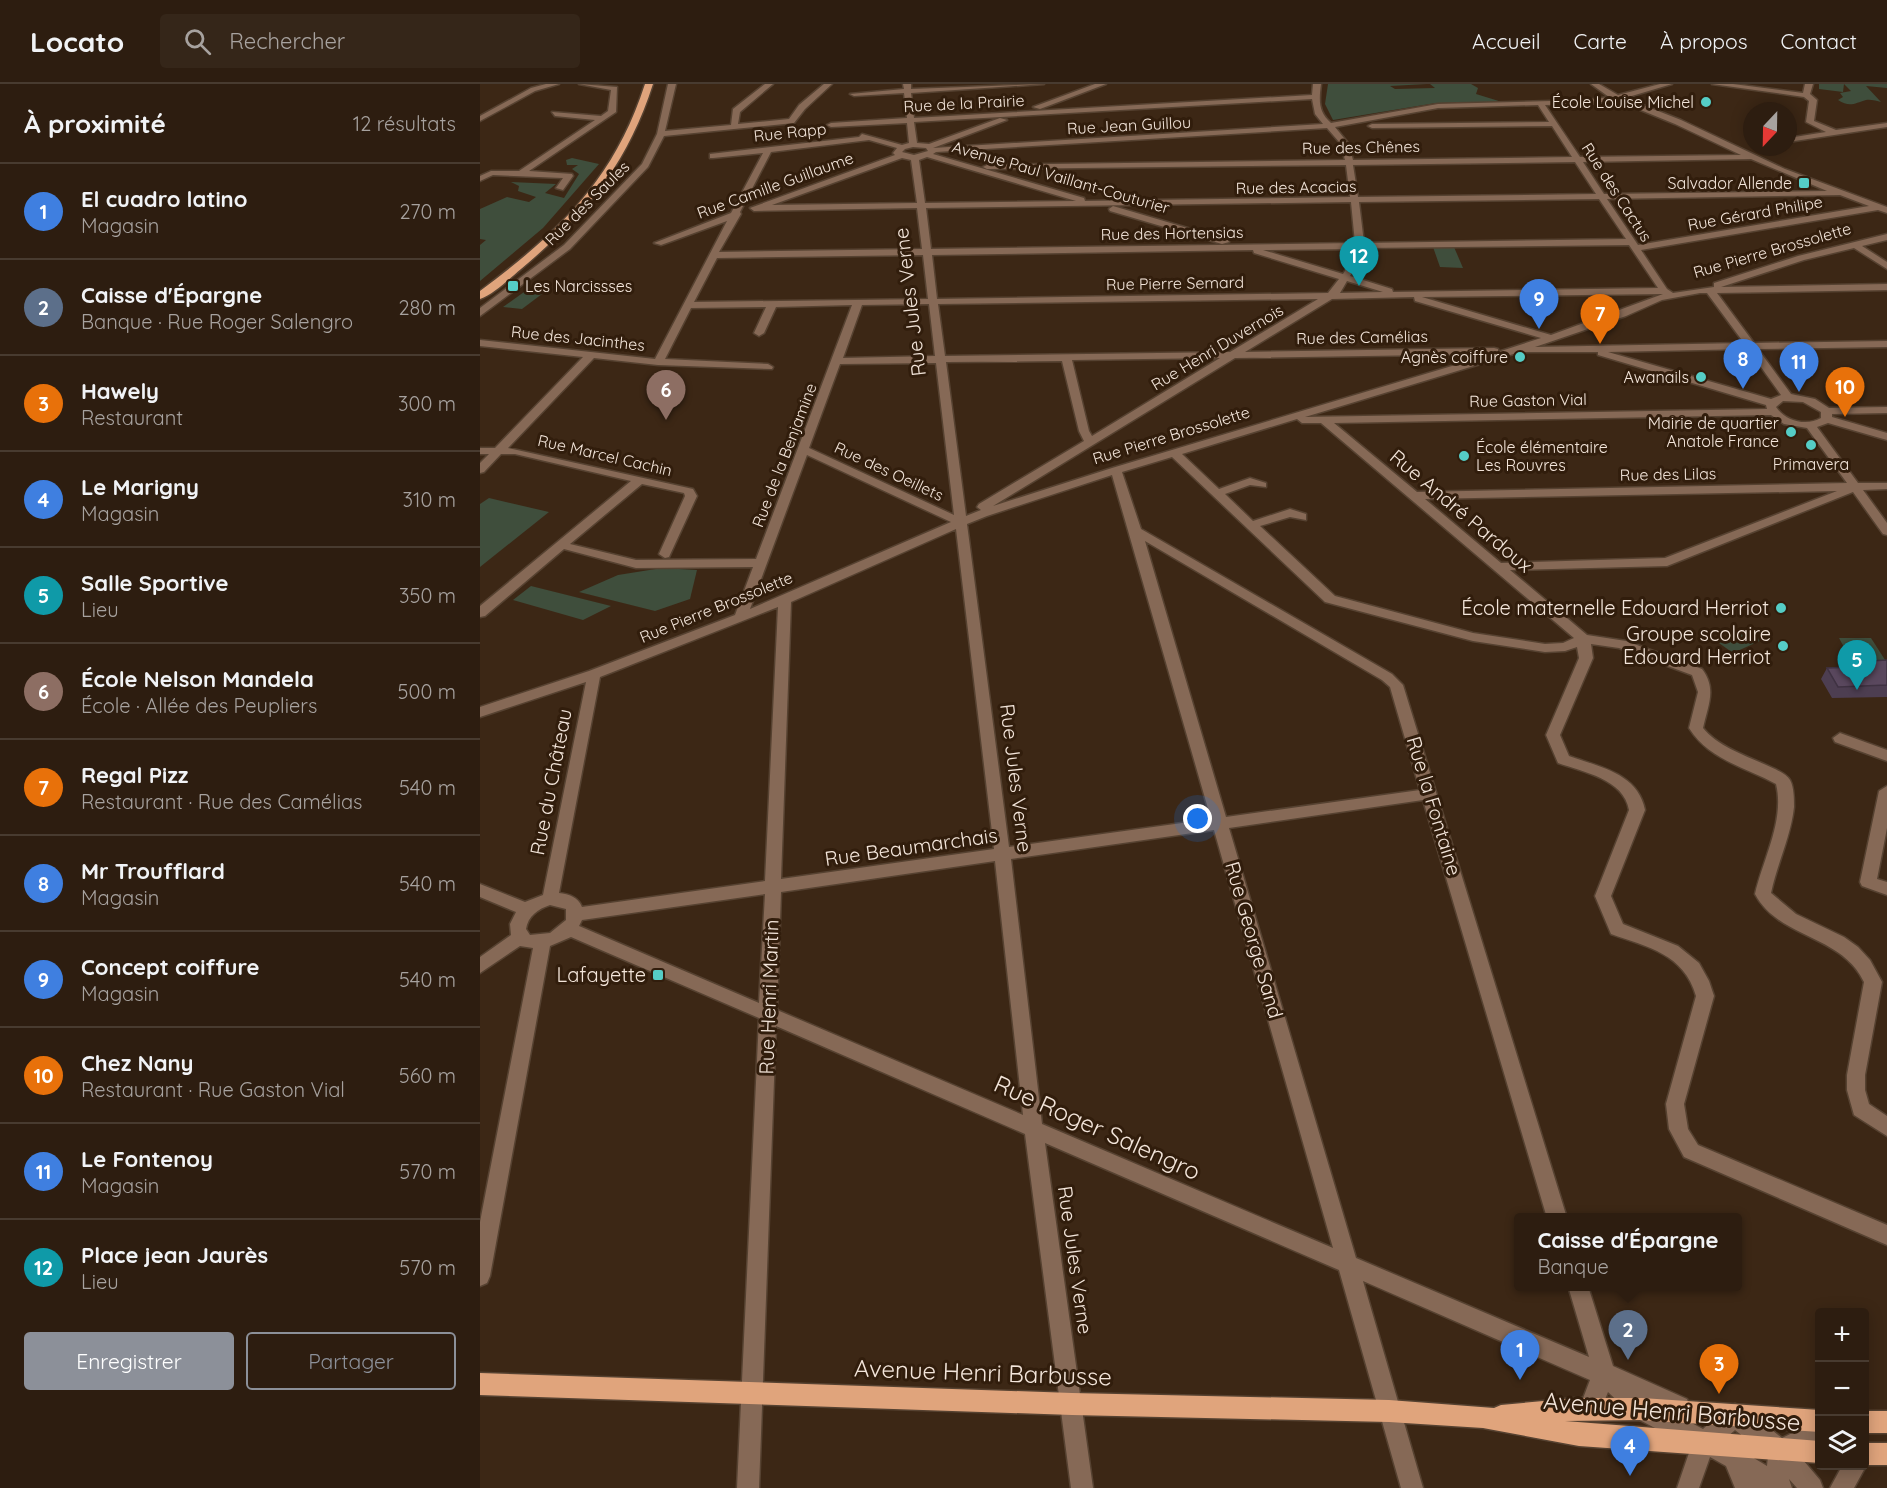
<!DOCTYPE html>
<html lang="fr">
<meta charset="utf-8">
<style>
:root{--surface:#2d1d10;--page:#352619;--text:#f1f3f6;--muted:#a7a29f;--line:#483b30;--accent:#8c9099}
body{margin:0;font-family:Quicksand,sans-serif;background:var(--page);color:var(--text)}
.controls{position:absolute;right:18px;bottom:18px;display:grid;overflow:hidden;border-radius:6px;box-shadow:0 3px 15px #0003}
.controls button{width:54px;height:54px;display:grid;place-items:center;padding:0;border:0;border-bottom:2px solid var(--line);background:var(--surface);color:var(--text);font:30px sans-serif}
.compass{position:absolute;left:1263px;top:18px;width:54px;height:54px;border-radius:50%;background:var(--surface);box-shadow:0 3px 15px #0003;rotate:202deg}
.you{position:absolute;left:718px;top:735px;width:21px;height:21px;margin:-15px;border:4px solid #fff;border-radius:50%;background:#1a73e8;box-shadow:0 0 0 9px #1a73e833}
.badge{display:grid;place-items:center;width:39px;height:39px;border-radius:50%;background:var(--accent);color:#fff;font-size:20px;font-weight:700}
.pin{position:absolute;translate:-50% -50px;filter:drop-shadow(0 2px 3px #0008)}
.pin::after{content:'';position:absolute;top:32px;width:21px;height:18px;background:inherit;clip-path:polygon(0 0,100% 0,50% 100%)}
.popup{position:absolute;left:1034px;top:1129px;width:228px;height:78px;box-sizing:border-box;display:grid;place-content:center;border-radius:6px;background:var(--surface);filter:drop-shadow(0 2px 4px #0005);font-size:20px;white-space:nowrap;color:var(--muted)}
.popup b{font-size:22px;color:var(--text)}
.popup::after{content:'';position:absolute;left:50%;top:100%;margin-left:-12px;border:12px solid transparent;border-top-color:var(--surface)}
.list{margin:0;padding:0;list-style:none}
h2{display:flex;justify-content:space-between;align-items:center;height:78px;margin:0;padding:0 24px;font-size:26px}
h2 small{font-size:20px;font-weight:400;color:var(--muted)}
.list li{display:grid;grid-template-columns:39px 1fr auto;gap:18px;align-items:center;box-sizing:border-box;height:96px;padding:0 24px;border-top:2px solid var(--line)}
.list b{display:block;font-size:22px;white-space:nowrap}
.list p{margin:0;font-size:20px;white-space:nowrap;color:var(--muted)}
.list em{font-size:20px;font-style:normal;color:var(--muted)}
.actions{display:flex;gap:12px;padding:18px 24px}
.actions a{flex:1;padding:14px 0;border:2px solid var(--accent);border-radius:6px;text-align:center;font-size:21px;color:var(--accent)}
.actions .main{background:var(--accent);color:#fff}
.icon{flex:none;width:33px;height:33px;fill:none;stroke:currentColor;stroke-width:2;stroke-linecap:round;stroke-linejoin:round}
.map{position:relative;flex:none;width:1407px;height:1404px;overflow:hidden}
header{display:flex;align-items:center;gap:36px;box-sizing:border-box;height:84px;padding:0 30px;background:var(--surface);border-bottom:2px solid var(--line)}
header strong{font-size:28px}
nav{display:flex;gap:33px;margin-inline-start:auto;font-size:21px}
.search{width:420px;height:54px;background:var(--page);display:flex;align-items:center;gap:15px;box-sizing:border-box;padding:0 21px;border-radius:6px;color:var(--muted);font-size:22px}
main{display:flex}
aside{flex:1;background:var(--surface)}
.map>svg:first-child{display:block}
.green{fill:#3f4e3c}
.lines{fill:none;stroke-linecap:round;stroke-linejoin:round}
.minor-casing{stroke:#564231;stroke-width:3}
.major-casing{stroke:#564231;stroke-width:3}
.minor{fill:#866956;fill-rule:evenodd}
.major{fill:#e0a47c;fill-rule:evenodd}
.wall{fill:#4d3e51}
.building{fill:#5a485e;stroke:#3f3242;stroke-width:1.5}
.poi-dot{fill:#55cdc6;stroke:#311d0c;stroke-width:2}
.labels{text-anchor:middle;stroke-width:6;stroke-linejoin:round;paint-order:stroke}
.far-poi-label{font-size:16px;fill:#f3e5da;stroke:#311d0c;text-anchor:end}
.far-street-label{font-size:16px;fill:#f3e5da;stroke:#311d0c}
.street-label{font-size:20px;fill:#f3e5da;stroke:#311d0c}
.poi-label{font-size:20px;fill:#f3e5da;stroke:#311d0c;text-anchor:end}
.near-street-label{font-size:24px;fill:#f3e5da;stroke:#311d0c}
</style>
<header>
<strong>Locato</strong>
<div class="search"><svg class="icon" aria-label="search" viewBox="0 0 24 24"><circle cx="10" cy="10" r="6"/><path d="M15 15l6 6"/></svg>Rechercher</div>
<nav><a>Accueil</a><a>Carte</a><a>À propos</a><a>Contact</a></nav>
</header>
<main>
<aside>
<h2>À proximité<small>12 résultats</small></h2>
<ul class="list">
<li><span class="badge" style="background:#3f7fe0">1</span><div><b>El cuadro latino</b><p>Magasin</p></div><em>270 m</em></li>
<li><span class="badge" style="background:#5c6f8a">2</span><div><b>Caisse d'Épargne</b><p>Banque · Rue Roger Salengro</p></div><em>280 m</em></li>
<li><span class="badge" style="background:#e8710a">3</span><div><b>Hawely</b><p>Restaurant</p></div><em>300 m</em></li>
<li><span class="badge" style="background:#3f7fe0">4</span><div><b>Le Marigny</b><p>Magasin</p></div><em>310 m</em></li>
<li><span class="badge" style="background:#0f9aa8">5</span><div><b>Salle Sportive</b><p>Lieu</p></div><em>350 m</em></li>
<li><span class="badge" style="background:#8d6e63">6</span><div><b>École Nelson Mandela</b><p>École · Allée des Peupliers</p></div><em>500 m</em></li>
<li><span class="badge" style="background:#e8710a">7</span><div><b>Regal Pizz</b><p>Restaurant · Rue des Camélias</p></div><em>540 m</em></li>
<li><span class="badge" style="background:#3f7fe0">8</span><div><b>Mr Troufflard</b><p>Magasin</p></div><em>540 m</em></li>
<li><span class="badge" style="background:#3f7fe0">9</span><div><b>Concept coiffure</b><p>Magasin</p></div><em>540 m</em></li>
<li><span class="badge" style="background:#e8710a">10</span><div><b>Chez Nany</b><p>Restaurant · Rue Gaston Vial</p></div><em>560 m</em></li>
<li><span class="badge" style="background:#3f7fe0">11</span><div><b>Le Fontenoy</b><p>Magasin</p></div><em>570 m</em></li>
<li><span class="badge" style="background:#0f9aa8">12</span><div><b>Place jean Jaurès</b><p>Lieu</p></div><em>570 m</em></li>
</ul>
<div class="actions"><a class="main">Enregistrer</a><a>Partager</a></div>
</aside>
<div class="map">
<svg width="1407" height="1404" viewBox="0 0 1407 1404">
<rect width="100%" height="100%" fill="#3c2715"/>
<g class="green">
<path d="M848,0H947L910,2L915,5L955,4L950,0H991L998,4L996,10L1022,18L956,19L853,36L845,20Z"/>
<path d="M1339,0H1407V4L1386,2L1401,18C1397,17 1390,15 1386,16C1375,19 1370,24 1358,16L1363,13L1360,9L1371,7L1364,0L1363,8L1339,5Z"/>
<path d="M92,74L119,80L63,144L0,197V161L6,156L0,155V125L27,113L49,118L56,113L38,107L39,102L31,98L76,100L65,109L84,114L99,90L92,85L98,81H87L86,76Z"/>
<path d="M953,163H974L983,184L960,183Z"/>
<path d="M44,208L62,210L42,225L23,223Z"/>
<path d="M9,414L69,428L0,483V420Z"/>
<path d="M182,484L217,486L210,515L175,527L99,508L138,491Z"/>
<path d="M51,502L131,522L103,536L33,516Z"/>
<path d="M1271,545L1284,555L1253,569L1239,559Z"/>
<path d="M1359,554H1391L1407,579L1378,589Z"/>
</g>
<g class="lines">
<g class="minor-casing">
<g id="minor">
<path d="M66,0H79L55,7L0,37V32L51,4Z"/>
<path d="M99,0L137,3L136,28L49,87L92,90L93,92L83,106L76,104L83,94L13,91L0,97V92L11,87H39L115,36L75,32L72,28L121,32L128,27L131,6Z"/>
<path d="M188,0H196L185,47L251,41L253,25L285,0H293L260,28L258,40L309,35L319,21L344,0H352L325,25L314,39L184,52L168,83L90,165L0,232V224L84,161L162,80L177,50Z"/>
<path d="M423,0H431V5L564,0L431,9L434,34L832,11L833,0H841C839,16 838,28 851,39L958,20L1108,16L1129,13L1111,0H1119L1138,11L1180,0H1192L1145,14L1201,36L1305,85L1407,123V129L1398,126L1161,166L1187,205L1193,209L1234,203V199L1318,172L1407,150V156L1382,162L1407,178V185L1374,164L1324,176L1241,203L1407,200V206L1237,209L1274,259L1407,257V263L1278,265L1311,310L1335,315L1349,324L1407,323V329L1352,330V333L1407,349V356L1348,339L1337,343L1378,399H1407V405L1383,406L1407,439V451L1403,450L1373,408L1187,482L1030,486L1107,551L1146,557L1222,585C1237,605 1228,621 1223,644C1244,671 1301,681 1310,696C1314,703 1314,715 1314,723C1311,752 1297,780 1291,809L1316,830L1364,853L1378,863L1390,876L1402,898L1385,991V1006L1389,1020L1407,1032V1052L1374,1031L1367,1006V991L1384,898C1361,850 1299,855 1275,810C1283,775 1305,736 1296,700C1265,683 1229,676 1209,644L1218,608L1212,591L1139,564L1111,560L1113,574L1080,651L1089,672C1119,683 1158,689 1165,726L1131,812L1143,840L1198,862L1219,879L1229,897L1234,912L1204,1020L1208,1045L1218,1061L1407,1141V1161L1204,1073L1189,1045L1186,1020L1216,912C1204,870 1168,863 1131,850L1115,812L1149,726C1144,695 1103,688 1078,679L1066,651L1099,574L1097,563L1085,567L1065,568L993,557L845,518L692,373L642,388L661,445L912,590L923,601L1087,1134H1067L943,716L749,744L876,1174L1109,1273L1088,1202H1108L1133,1282L1207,1315L1210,1323L1207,1331L1200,1333L1223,1345L1247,1323L1255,1320L1263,1323L1302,1354L1331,1340L1340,1339V1361L1318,1370L1340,1396L1343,1404H1317L1309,1395L1312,1404H1255L1246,1382L1230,1373L1219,1404H1197L1211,1363L1154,1333L1128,1308L1118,1333L1110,1336L1102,1333L1099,1325L1110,1296L883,1197L943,1404H921L859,1186L565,1059L613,1404H591L545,1050L296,942L279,1404H257L279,934L91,853L70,862L10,1192L7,1199L0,1202V1138L53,864L40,862L0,889V873L31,851L30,840L36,828L0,813V800L45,818L63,811L106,598L0,633V623L109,587L255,531L273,483L156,484L84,465L5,532L0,533V522L151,397L35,370H21L4,388L0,389V379L9,370H0V364H15L103,273L0,262V256L175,275L247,137L181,161L174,159L251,129L283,69L233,74H230V70L379,53L382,50L422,61L429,59L427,39L351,43L347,41L351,39L427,34L424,9L374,12L370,10L424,5ZM832,15L835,30L843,40L453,64L527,36L520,34L449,60L437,59L434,38ZM1136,16L1195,40L1261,71L1100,73L1065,21L1108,20ZM1058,21L1069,38L892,40L888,42L892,44L1072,42L1092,73L873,76L868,59L855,43L958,24ZM847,44L860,59L865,76L507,81L503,83L507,85L866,81L870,113L605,117L604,114L453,70L456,68ZM389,56L417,64L413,69L415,71L270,124L274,127L437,124L442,165L239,168L261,130L260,128L291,68ZM433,63L446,64L448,67L434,71L422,68L425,65ZM447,73L596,117L445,119L439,76ZM422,74L431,76L437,119L292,121ZM1271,75L1347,107L1124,110L1103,78ZM1095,78L1116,110L878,113L873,81ZM1360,111L1389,122L1158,161L1127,115ZM1119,115L1146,155L884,159L879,118ZM871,118L875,159L451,165L446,124ZM1149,161L1178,204L913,208L912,205L870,192L884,169V164ZM876,165V169L863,190L783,166ZM773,166L774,169L859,195L848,209L457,215L452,171ZM443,171L448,215L214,218L237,174ZM867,197L903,208L860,209ZM1220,209H1227L1264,259L1055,263L1146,232L1182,216ZM1183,210L1071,251L942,213L1182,210ZM934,213L935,217L1061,254L1018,268V265L1014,264L765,268L852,215ZM838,215L750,268L465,272L458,220ZM449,220L455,272L363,274L382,221ZM372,221L276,475L156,476L90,460L162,400L204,409L205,412L179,470L185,474L189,473L217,412L213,405L28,364L114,274L178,281L292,285L293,283L288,280L185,275L211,224L286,223L274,249L279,252L284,249L296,223ZM1268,265L1301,311L1291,315L1128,268ZM1040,268H1118V271L1286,321L1287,325L825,333ZM1012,270L632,384L513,422L755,274ZM740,274L612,352L609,347L592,276ZM582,277L599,347L604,357L499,420L497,423L501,426L486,432L466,278ZM456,279L474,431L329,364L360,280ZM1303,317L1323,318L1341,328V334C1327,342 1306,338 1296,323ZM1291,331L1304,340L1327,344L1367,399L937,408L854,339ZM817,335L822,339H841L1094,554L1083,559L1065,560L993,549L855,512L780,442L810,433L826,436V430L810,425L773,437L745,410L770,401L786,403V399L770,394L739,405L702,370ZM327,371L471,438L270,525ZM632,391L731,735L529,763L487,440L507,432ZM1357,407L1185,474L1021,479L945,415ZM476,445L514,765L301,795L311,518ZM665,457L902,596L910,603L940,706L746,733ZM298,523L285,797L102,823C98,813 89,810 79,809L120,593ZM734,746L853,1164L562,1040L531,775ZM515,777L543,1031L297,926L301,808ZM285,810L279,919L99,842L102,836ZM70,821L86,825V836L70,849L50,851L46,845C48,832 58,825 70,821ZM1255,1346L1288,1372L1287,1382L1244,1356Z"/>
<path d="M615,0H626L560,25L553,23Z"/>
<path d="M1232,0H1253L1323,9L1325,0H1333L1330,10L1337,16L1334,37L1356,46L1407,39V43L1308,58V54L1346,48L1326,38L1329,17L1324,13Z"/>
<path d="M633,122L748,156L749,158L742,160L630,127L629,125Z"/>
<path d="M1360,649L1407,666V677L1355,658L1353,654Z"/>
<path d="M1407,702V744L1397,795L1407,798V811L1382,802L1380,798L1399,707Z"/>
<path d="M1384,1377L1386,1382L1374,1404H1350L1362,1382H1384Z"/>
</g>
</g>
<g class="major-casing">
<g id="major">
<path d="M165,0H173C147,81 105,131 41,185C29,195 14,210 0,215V207C79,148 134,96 165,0Z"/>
<path d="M0,1289L592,1309L909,1316L1014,1324L1021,1321L1096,1314H1162L1340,1326V1348L1162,1336L1085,1337L1340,1357V1379L1099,1362L1003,1344L909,1338L592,1331L0,1311Z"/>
<rect x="1384" y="1327" width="23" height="22"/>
<rect x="1384" y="1359" width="23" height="22"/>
</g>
</g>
<use href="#minor" class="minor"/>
<use href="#major" class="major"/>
</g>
<path class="wall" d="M1407,576V613L1352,614L1341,595L1347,584L1369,583L1371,578Z"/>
<path class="building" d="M1407,576V601L1358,603L1347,584L1374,583L1371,578Z"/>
<g class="poi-dot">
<circle cx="1226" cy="18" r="6"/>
<rect x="1318" y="93" width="12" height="12" rx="3"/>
<rect x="27" y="196" width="12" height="12" rx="3"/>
<circle cx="1040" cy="273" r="6"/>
<circle cx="1221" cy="293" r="6"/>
<circle cx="1311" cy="348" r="6"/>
<circle cx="1331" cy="361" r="6"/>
<circle cx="984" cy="372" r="6"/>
<circle cx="1301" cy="524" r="6"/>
<circle cx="1303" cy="562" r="6"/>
<rect x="172" y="885" width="12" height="12" rx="3"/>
</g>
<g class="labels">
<g class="far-poi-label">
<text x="1214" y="24">École Louise Michel</text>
<text x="1312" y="105">Salvador Allende</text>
<text x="45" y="208" text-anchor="start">Les Narcissses</text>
<text x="1028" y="279">Agnès coiffure</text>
<text x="1209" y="299">Awanails</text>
<text x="1299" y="345">Mairie de quartier<tspan x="1299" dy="18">Anatole France</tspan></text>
<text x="996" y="369" text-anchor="start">École élémentaire<tspan x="996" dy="18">Les Rouvres</tspan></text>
<text x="1331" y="386" text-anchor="middle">Primavera</text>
</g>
<g class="far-street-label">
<text transform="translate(484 19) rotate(-3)" y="6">Rue de la Prairie</text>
<text transform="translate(649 41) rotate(-3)" y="6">Rue Jean Guillou</text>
<text transform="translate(310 48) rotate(-6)" y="6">Rue Rapp</text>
<text transform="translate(881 63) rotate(-1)" y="6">Rue des Chênes</text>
<text transform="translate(581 93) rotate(16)" y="6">Avenue Paul Vaillant-Couturier</text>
<text transform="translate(295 101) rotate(-20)" y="6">Rue Camille Guillaume</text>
<text transform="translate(816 103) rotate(-1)" y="6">Rue des Acacias</text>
<text transform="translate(1137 108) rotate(57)" y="6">Rue des Cactus</text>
<text transform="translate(107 119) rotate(-45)" y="6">Rue des Saules</text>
<text transform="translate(1275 129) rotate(-10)" y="6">Rue Gérard Philipe</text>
<text transform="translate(692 149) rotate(-1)" y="6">Rue des Hortensias</text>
<text transform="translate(1292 166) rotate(-16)" y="6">Rue Pierre Brossolette</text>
<text transform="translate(695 199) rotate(-1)" y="6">Rue Pierre Semard</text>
<text transform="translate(882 253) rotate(-1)" y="6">Rue des Camélias</text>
<text transform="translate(98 254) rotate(6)" y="6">Rue des Jacinthes</text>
<text transform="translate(737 263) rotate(-31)" y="6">Rue Henri Duvernois</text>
<text transform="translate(1048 316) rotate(-1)" y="6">Rue Gaston Vial</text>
<text transform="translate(691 351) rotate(-17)" y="6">Rue Pierre Brossolette</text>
<text transform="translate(125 371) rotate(13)" y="6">Rue Marcel Cachin</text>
<text transform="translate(304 371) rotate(-69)" y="6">Rue de la Benjamine</text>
<text transform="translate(409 387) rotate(25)" y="6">Rue des Oeillets</text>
<text transform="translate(1188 390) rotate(-1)" y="6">Rue des Lilas</text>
<text transform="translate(236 523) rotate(-22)" y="6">Rue Pierre Brossolette</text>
</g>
<g class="street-label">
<text transform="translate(430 218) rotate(-97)" y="7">Rue Jules Verne</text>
<text transform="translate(981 427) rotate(40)" y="7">Rue André Pardoux</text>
<text transform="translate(536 694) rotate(83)" y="7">Rue Jules Verne</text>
<text transform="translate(71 698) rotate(-79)" y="7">Rue du Château</text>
<text transform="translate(954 722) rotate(73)" y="7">Rue la Fontaine</text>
<text transform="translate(431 763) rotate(-8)" y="7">Rue Beaumarchais</text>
<text transform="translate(774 856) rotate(74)" y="7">Rue George Sand</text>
<text transform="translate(289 913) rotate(-88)" y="7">Rue Henri Martin</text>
<text transform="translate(595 1176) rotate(82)" y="7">Rue Jules Verne</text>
</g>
<g class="poi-label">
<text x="1289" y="531">École maternelle Edouard Herriot</text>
<text x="1291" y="557">Groupe scolaire<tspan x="1291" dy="23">Edouard Herriot</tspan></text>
<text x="166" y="898">Lafayette</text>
</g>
<g class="near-street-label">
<text transform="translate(617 1044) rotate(24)" y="8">Rue Roger Salengro</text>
<text transform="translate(503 1289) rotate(2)" y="8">Avenue Henri Barbusse</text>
<text transform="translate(1192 1328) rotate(5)" y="8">Avenue Henri Barbusse</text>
</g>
</g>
</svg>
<div class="controls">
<button>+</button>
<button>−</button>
<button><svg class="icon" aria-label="layers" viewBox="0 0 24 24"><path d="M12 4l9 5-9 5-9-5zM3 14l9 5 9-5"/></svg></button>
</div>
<svg class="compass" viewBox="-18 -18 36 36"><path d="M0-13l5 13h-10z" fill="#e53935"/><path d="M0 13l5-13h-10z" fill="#a7a29f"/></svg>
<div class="you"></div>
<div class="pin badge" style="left:1040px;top:1296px;background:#3f7fe0">1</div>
<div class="pin badge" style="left:1148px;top:1276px;background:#5c6f8a">2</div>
<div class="popup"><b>Caisse d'Épargne</b>Banque</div>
<div class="pin badge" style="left:1239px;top:1310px;background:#e8710a">3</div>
<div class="pin badge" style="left:1150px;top:1392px;background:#3f7fe0">4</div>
<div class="pin badge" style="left:1377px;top:606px;background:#0f9aa8">5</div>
<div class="pin badge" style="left:186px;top:336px;background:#8d6e63">6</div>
<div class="pin badge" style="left:1120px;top:260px;background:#e8710a">7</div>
<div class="pin badge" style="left:1263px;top:305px;background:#3f7fe0">8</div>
<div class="pin badge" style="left:1059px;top:245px;background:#3f7fe0">9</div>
<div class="pin badge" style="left:1365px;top:333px;background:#e8710a">10</div>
<div class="pin badge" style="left:1319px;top:308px;background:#3f7fe0">11</div>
<div class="pin badge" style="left:879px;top:202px;background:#0f9aa8">12</div>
</div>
</main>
